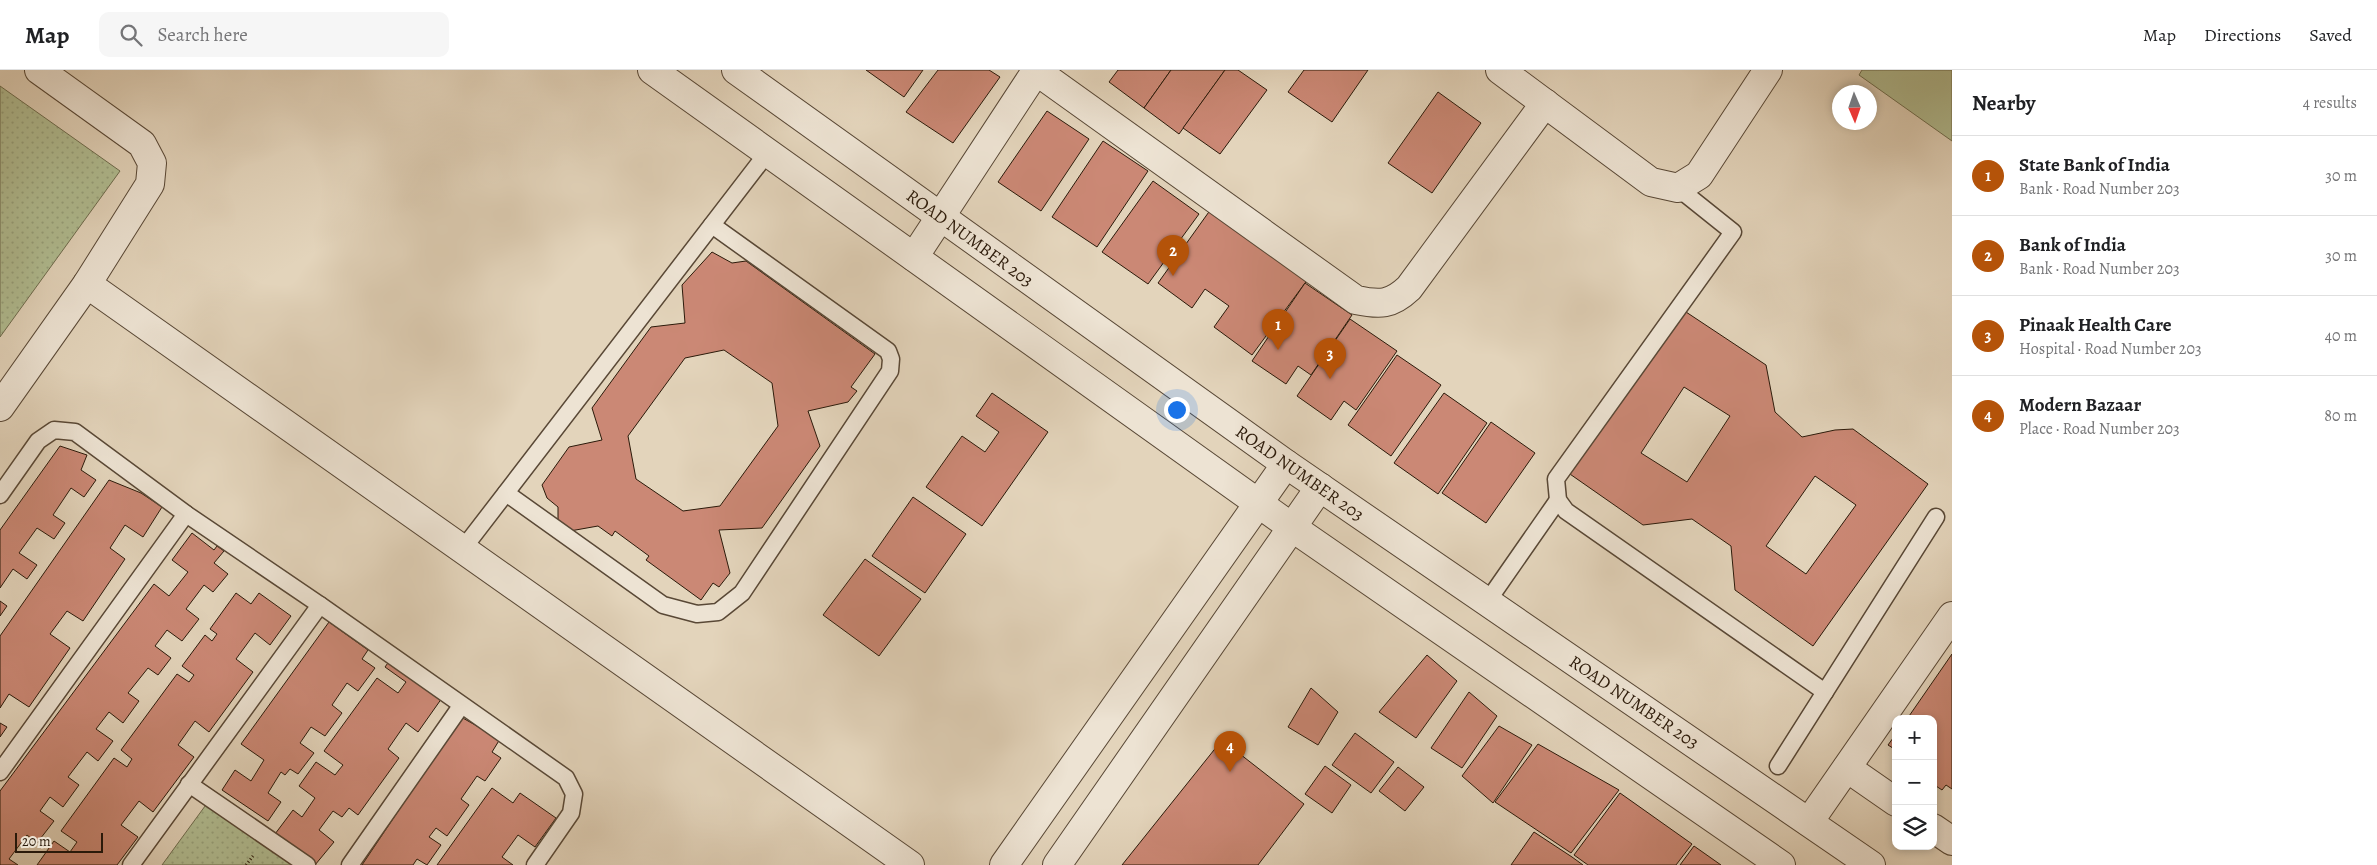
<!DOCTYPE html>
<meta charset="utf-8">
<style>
:root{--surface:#fff;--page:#f6f6f6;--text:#202124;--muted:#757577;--line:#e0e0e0;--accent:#b45309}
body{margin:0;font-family:Alegreya,serif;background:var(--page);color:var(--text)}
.controls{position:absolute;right:15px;bottom:15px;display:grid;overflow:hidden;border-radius:10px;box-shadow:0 2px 8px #0003}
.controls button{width:45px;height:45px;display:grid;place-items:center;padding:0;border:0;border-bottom:1px solid var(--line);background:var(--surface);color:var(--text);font:25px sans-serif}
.compass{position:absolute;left:1832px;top:15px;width:45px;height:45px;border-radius:50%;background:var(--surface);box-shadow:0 2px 8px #0003;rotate:178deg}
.scale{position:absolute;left:15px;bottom:12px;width:88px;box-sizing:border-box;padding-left:5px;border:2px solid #2b1a0a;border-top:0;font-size:14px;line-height:18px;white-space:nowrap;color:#2b1a0a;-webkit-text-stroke:4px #ede3d3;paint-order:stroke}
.you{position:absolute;left:1176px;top:339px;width:18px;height:18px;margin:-12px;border:4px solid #fff;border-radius:50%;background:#1a73e8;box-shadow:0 0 0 8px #1a73e833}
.badge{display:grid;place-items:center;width:32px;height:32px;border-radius:50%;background:var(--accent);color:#fff;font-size:16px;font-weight:700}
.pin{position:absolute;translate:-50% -41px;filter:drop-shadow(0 1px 2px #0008)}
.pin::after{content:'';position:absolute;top:26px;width:18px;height:15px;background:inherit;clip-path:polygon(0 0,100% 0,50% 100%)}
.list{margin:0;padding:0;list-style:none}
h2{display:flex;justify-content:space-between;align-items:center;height:65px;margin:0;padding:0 20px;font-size:21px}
h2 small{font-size:16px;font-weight:400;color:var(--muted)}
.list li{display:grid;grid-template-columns:32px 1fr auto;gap:15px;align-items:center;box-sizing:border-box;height:80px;padding:0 20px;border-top:1px solid var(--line)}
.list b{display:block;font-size:19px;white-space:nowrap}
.list p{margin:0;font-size:16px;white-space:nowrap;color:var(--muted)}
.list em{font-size:16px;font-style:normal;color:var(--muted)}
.icon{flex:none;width:28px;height:28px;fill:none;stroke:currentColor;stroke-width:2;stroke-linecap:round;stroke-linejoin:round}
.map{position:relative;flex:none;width:1952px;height:795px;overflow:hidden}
header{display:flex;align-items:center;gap:30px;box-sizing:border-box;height:70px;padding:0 25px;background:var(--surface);border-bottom:1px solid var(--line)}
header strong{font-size:24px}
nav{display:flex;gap:28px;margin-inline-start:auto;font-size:18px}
.search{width:350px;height:45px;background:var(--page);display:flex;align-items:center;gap:12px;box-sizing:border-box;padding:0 18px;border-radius:10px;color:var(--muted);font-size:19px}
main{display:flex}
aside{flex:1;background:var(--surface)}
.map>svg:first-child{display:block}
.grass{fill:url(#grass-dots);stroke:#6e6c4e}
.pitch{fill:#b1bd92;stroke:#6e6c4e}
.building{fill:#cb8875;stroke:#2b1a0a;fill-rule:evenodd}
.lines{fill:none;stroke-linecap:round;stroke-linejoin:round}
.service-casing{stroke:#594836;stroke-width:19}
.minor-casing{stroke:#594836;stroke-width:30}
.path{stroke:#2b1a0a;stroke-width:3;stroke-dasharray:1 2.5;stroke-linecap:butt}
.service{stroke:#ede3d3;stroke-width:16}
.minor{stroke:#ede3d3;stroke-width:28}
.labels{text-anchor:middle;stroke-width:4;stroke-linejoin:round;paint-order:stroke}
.street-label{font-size:18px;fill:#2b1a0a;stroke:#ede3d3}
</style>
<header>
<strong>Map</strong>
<div class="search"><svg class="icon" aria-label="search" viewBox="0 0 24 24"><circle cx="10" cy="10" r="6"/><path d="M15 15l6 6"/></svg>Search here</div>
<nav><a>Map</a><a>Directions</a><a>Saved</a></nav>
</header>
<main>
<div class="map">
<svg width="1952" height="795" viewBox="0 0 1952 795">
<defs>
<pattern id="grass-dots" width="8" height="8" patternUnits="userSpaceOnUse" patternTransform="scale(1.25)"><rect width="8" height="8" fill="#b1bd92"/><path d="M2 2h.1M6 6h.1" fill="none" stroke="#98a27d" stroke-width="1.8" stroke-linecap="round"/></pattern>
</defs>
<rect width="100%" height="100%" fill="#e3d4bb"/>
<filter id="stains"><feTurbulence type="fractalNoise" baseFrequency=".004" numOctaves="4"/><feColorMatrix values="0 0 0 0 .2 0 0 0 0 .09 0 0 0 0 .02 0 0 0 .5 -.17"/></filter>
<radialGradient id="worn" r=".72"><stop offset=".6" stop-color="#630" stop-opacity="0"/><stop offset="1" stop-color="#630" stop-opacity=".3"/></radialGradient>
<g class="grass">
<path d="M0,16L120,101L0,267Z"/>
<path d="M208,732L297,795H162Z"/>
</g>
<path class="pitch" d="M1862,0H1952V71L1859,5Z"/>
<g class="building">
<path d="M866,0H923L904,27Z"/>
<path d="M938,0H989L1000,7L953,73L906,42Z"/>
<path d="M1118,0H1171L1144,38L1109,12Z"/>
<path d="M1171,0H1225L1179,64L1144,38Z"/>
<path d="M1225,0H1238L1267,20L1220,84L1183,58Z"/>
<path d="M1304,0H1368L1332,52L1288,22Z"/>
<path d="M1438,22L1481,53L1432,123L1388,93Z"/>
<path d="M1047,41L1089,69L1041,141L998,112Z"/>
<path d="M1103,71L1148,101L1097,177L1052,147Z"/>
<path d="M1153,111L1199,144L1148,214L1102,182Z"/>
<path d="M1211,139L1308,209L1252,285L1214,257L1229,236L1205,219L1192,238L1158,213Z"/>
<path d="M712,182L732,193L746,191L875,284L851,317L857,321L848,332L808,341L820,376L762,458L719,460L730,503L719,517L713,513L701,530L646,490L649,486L615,461L612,466L598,456L570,461L558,451V437L547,428L542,415L569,377L602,370L592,338L651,257L685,253L682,215ZM724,280L772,313L778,356L720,436L683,441L636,409L628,366L685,288Z"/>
<path d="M1305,213L1352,245L1311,305L1298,296L1286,314L1252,291Z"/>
<path d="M1683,240L1766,295L1775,342L1802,367L1835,360L1853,359L1928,414L1813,576L1735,520L1731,476L1692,449L1643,455L1567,402ZM1684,317L1730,346L1687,412L1641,383ZM1815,406L1856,435L1806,504L1766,476Z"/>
<path d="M1350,249L1397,281L1356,340L1344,331L1331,350L1297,326Z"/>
<path d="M1397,285L1441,315L1391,386L1348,355Z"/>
<path d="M992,323L1048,362L982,456L926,417L962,366L985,382L999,362L976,346Z"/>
<path d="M1444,323L1487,353L1438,424L1394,393Z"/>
<path d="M1491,352L1535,383L1486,453L1442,423Z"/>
<path d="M60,376L87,385L81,400L96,410L84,427L71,418L53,445L65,453L54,469L37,458L19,483L37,495L27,509L13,499L0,518V460Z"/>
<path d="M109,410L141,423L162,437L143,467L125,455L110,478L125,489L83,551L67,541L50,564L70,578L29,637L9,624L0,638V566Z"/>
<path d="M913,427L966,464L925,523L872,486Z"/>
<path d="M192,463L214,480L217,476L224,481L214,493L228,504L213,522L204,515L186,539L199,549L182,571L167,560L155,576L171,588L158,605L148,598L128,623L139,631L123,653L109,642L96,659L113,671L98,691L87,682L68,707L79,715L63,737L50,727L40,741L54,751L37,773L27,765L9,789L18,795H0V721L154,514L169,526L188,502L172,490Z"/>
<path d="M865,489L921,529L879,586L823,545Z"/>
<path d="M236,523L251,534L259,523L291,546L270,575L255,563L236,589L253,602L209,662L195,651L178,675L194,687L153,742L139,731L121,755L138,767L117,795H37L54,771L70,782L77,772L61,761L114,688L127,697L132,689L121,680L177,604L189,612L194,605L182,596L205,565L212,571L217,564L210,559Z"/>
<path d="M0,531L7,536L0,546Z"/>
<path d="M329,552L368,580L362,589L375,598L358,621L347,613L332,635L342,643L325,666L311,657L300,673L314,683L298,704L290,699L285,705L281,702L268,723L281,732L268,751L222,720L235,700L251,711L264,690L241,674Z"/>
<path d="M1952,584V719L1946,715L1942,720L1933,714V649H1907Z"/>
<path d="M1427,585L1457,611L1416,668L1379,642Z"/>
<path d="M390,590L442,628L418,662L406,653L388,679L399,688L358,745L349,738L342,747L333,741L319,760L334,772L315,795L275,764L293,740L302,747L315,728L299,716L316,692L335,705L343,695L324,681L377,608L398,623L406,612L385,597Z"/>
<path d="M1311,618L1338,642L1318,675L1288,657Z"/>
<path d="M1469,622L1497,646L1462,698L1431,678Z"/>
<path d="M461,647L500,669L492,682L501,688L485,711L477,706L461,729L469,735L447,766L436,758L429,767L441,775L427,795L417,789L413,795H362Z"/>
<path d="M0,653L7,657L0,667Z"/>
<path d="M1499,656L1532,675L1493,733L1462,706Z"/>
<path d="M1355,663L1394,692L1371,723L1332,695Z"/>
<path d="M1896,664V680L1888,675Z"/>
<path d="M1222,670L1304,734L1258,795H1122Z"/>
<path d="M1538,674L1619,720L1571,783L1495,732Z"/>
<path d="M1325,696L1351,715L1332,743L1305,724Z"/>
<path d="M1398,697L1424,717L1405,741L1379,721Z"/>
<path d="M492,718L513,733L520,723L556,748L535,777L518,765L502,787L513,795H437Z"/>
<path d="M1620,723L1692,774L1676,795H1588L1574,785Z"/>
<path d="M1534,762L1572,787L1583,795H1511Z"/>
<path d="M1694,776L1721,795H1680Z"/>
</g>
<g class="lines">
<g class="service-casing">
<g id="service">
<path d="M1678,118L1733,162L1556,409L1558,430L1566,441L1825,622"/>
<path d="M506,423L663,535L697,544L718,542L742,523L890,301L891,289L888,281L712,155"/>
<path d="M0,425L38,371L54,360L75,362L186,444L320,535L131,795"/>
<path d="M462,480L768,82"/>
<path d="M1487,532L1558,430"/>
<path d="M320,535L566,708L574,724L571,743L535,795"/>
<path d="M1778,696L1936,447"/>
<path d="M0,702L186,444"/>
<path d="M189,714L307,795"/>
<path d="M350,795L461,636"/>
</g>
</g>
<g class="minor-casing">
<g id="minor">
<path d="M652,0L1293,458L1781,795"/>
<path d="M736,0L1286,394L1871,795"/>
<path d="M1035,0L1356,230C1380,235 1391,235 1409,218L1545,33"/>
<path d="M1500,0L1651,112L1678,118L1699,105L1768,0"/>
<path d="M914,187L1036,1"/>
<path d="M87,214L910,795"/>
<path d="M0,337L87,214L150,114L152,93L142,74L39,0"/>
<path d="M1847,698L1896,732"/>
<path d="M1809,752L1952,546"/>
<path d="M1933,758L1952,771"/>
<path d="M1004,795L1286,394"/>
<path d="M1057,795L1320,417"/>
</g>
</g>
<path class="path" d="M246,795L253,786"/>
<use href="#service" class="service"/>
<use href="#minor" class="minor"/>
</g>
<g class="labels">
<g class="street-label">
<text transform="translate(970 168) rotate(36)" y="6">ROAD NUMBER 203</text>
<text transform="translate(1300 403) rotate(35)" y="6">ROAD NUMBER 203</text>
<text transform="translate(1634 632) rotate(34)" y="6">ROAD NUMBER 203</text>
</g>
</g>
<rect width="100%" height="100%" filter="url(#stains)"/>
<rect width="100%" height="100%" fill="url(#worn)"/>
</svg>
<div class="controls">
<button>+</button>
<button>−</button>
<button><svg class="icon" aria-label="layers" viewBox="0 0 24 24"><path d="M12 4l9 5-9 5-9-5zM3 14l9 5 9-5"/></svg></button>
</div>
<svg class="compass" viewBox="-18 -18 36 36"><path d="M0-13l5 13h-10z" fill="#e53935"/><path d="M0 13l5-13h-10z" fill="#757577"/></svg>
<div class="scale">20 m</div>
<div class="you"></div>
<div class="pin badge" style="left:1278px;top:280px">1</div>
<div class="pin badge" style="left:1173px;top:206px">2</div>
<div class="pin badge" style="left:1330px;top:309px">3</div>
<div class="pin badge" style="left:1230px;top:702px">4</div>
</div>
<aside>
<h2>Nearby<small>4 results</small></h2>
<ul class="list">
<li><span class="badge">1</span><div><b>State Bank of India</b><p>Bank · Road Number 203</p></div><em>30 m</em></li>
<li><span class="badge">2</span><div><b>Bank of India</b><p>Bank · Road Number 203</p></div><em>30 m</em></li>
<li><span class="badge">3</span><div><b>Pinaak Health Care</b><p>Hospital · Road Number 203</p></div><em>40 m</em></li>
<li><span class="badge">4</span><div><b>Modern Bazaar</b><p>Place · Road Number 203</p></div><em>80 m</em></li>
</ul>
</aside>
</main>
